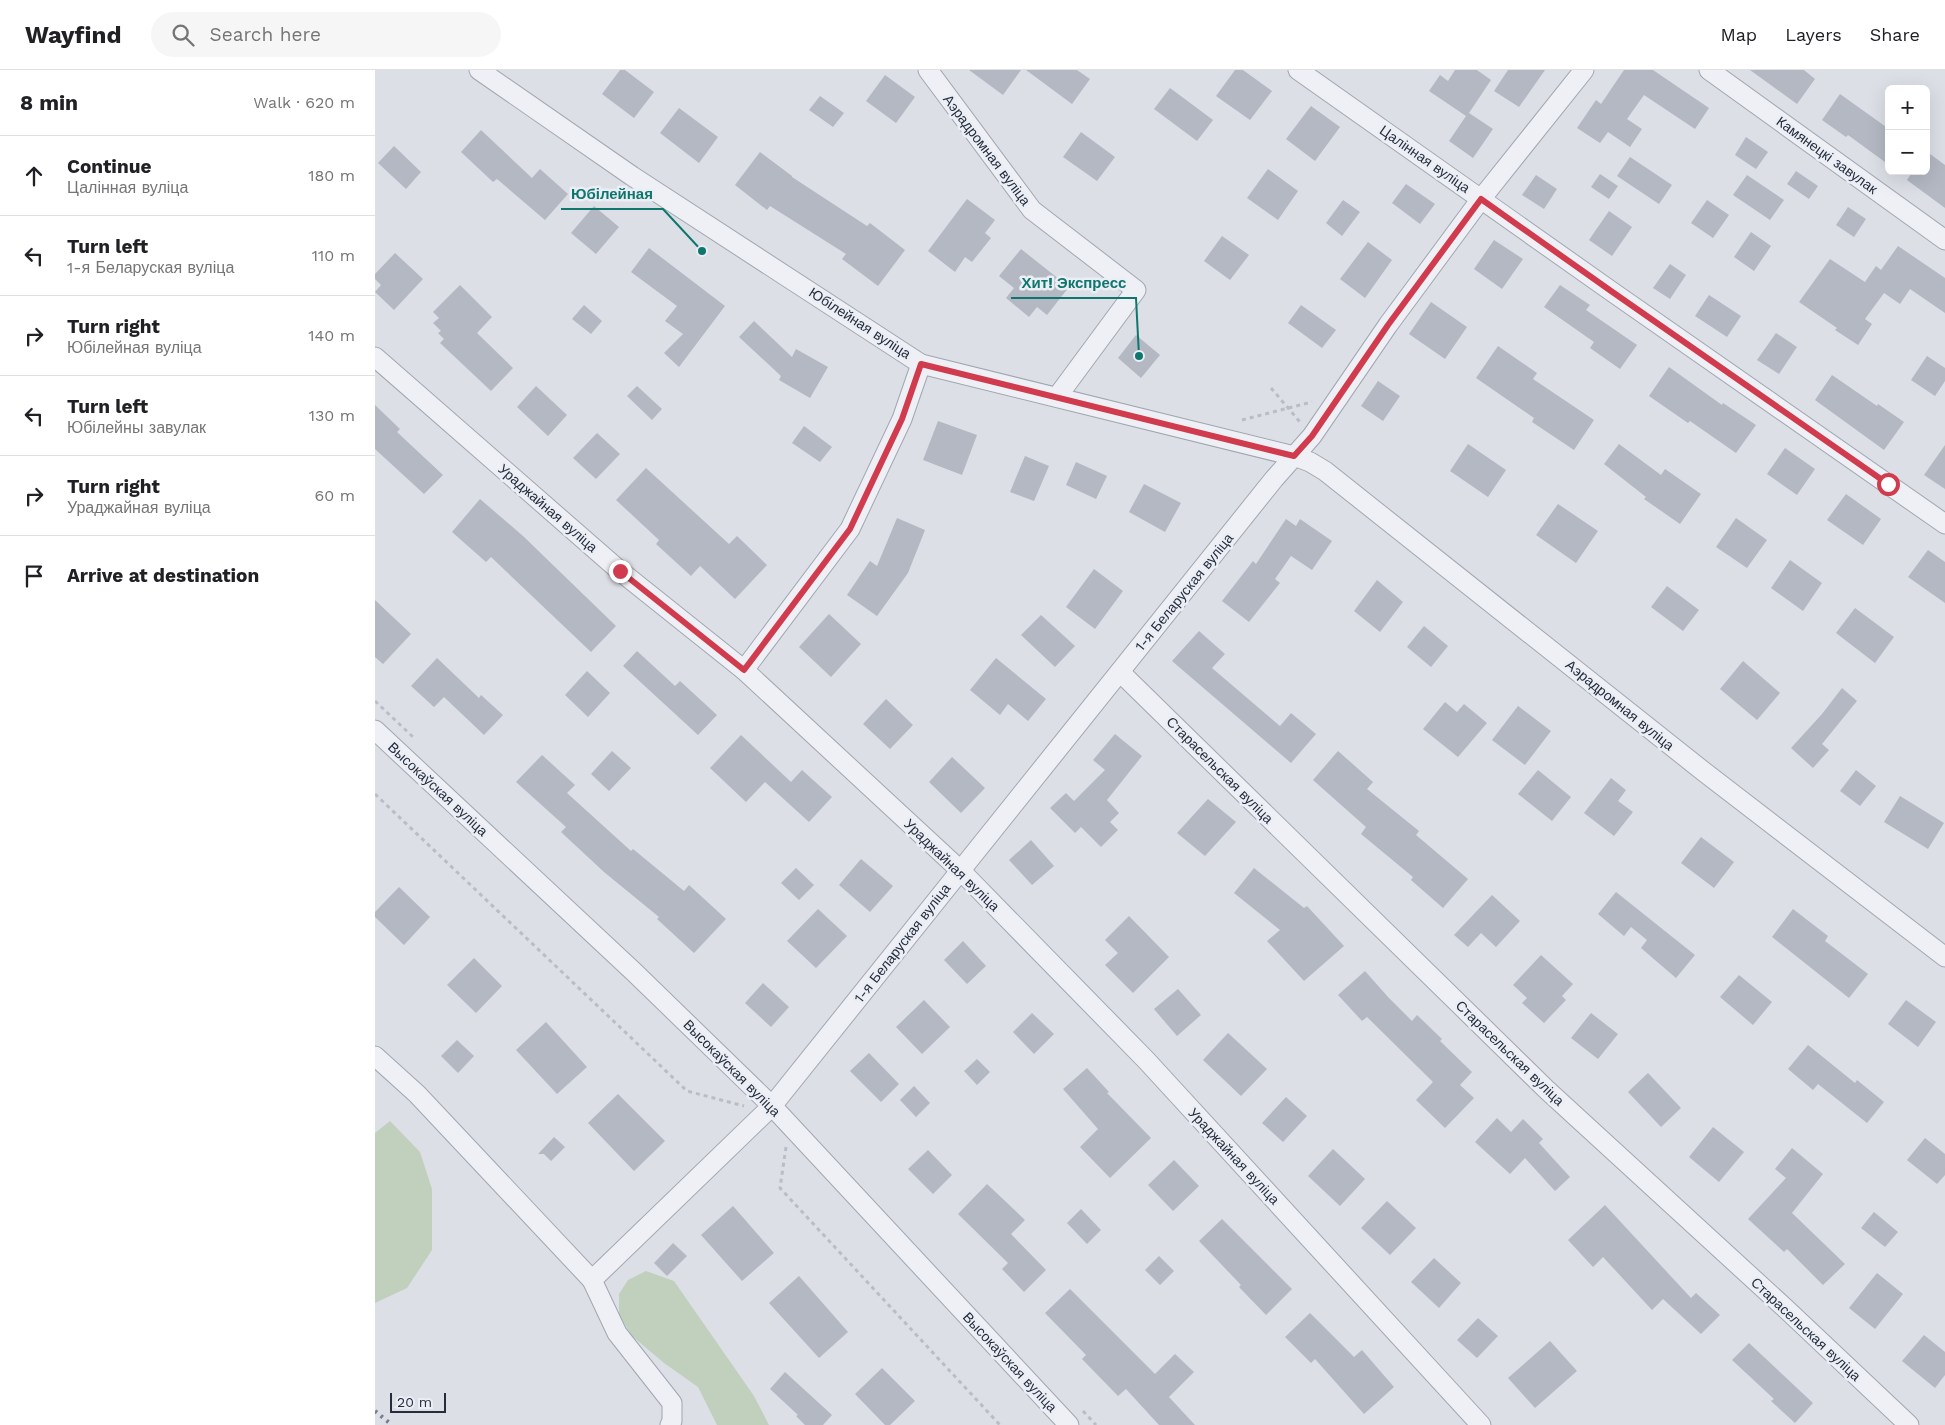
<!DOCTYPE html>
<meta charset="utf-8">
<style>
:root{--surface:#fff;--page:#f6f6f6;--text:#202124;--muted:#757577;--line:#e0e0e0}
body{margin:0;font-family:"Work Sans",sans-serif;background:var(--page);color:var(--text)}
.controls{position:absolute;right:15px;top:15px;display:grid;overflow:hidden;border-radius:8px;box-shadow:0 5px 20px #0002}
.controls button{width:45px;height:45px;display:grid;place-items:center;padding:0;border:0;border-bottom:1px solid var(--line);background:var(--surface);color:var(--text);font:25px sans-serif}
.scale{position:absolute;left:15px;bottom:12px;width:56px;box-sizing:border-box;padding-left:5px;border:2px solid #252d3d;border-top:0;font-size:14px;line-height:18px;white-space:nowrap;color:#252d3d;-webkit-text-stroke:4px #ebeef4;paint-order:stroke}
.stop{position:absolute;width:15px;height:15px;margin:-11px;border:4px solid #d03c4e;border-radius:50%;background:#fff}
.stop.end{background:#d03c4e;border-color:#fff;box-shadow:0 1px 5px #0008}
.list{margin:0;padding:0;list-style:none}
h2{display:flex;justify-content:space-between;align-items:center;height:65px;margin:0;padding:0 20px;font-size:21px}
h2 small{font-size:16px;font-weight:400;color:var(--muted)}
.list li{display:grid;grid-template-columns:32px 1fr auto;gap:15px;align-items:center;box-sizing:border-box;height:80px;padding:0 20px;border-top:1px solid var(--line)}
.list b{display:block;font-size:19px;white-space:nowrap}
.list p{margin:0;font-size:16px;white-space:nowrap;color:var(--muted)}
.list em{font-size:16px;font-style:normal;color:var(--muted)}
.icon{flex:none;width:28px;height:28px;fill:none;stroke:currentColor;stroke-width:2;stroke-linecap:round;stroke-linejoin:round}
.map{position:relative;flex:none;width:1570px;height:1355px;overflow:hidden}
header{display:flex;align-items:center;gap:30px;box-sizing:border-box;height:70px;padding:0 25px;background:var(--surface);border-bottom:1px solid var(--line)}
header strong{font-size:24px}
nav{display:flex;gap:28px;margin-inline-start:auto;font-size:18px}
.search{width:350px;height:45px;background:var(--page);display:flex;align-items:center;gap:12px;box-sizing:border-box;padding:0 18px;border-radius:28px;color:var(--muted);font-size:19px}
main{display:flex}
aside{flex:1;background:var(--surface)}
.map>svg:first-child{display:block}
.green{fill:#c1d0bd}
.building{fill:#b3b8c3}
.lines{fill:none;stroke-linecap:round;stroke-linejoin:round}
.minor-casing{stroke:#a1a6b0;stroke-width:21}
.path{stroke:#babdc5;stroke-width:3;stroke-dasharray:4 4;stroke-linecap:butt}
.minor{stroke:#eef0f5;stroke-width:19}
.rail{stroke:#757e90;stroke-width:4;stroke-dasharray:2.5 5;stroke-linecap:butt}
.route{stroke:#d03c4e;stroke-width:6}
.labels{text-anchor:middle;stroke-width:5;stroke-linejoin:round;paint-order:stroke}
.street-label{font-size:14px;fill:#252d3d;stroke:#ebeef4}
.leader{fill:none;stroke:#0f766e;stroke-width:2}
.callout-dot{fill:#0f766e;stroke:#ebeef4;stroke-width:2}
.callout-label{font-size:15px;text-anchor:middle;font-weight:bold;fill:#0f766e;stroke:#ebeef4;stroke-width:5;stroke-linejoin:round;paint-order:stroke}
</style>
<header>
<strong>Wayfind</strong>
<div class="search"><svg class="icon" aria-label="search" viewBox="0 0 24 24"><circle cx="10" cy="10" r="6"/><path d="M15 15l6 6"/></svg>Search here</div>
<nav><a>Map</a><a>Layers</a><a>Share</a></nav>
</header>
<main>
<aside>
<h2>8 min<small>Walk · 620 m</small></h2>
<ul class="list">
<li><svg class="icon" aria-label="ahead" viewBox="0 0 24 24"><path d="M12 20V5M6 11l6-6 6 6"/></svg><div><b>Continue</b><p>Цалінная вуліца</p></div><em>180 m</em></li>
<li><svg class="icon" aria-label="left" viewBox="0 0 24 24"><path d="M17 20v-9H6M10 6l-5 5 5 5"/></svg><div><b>Turn left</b><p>1-я Беларуская вуліца</p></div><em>110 m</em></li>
<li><svg class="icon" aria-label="right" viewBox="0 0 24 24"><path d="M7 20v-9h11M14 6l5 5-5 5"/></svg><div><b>Turn right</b><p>Юбілейная вуліца</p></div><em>140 m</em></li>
<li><svg class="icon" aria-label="left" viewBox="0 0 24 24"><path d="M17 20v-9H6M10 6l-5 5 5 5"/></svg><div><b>Turn left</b><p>Юбілейны завулак</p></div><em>130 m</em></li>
<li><svg class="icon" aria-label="right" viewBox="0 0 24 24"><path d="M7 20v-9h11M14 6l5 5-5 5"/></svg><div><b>Turn right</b><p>Ураджайная вуліца</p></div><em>60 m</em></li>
<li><svg class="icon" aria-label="arrive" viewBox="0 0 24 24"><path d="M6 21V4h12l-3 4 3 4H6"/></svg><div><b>Arrive at destination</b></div></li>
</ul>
</aside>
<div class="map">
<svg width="1570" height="1355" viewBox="0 0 1570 1355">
<rect width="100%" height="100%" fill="#dcdfe6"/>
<g class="green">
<path d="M15,1051L45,1082L57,1119V1180L32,1218L0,1233V1063Z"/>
<path d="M271,1201L299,1211L379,1326L394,1355H342L323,1317L289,1293L257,1266L244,1245V1224L253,1210Z"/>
</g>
<g class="building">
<path d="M245,0H250L279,22L259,48L227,24Z"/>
<path d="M594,0H646L628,25Z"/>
<path d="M651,0H702L715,9L697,34Z"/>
<path d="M860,0H868L897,21L875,50L841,26Z"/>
<path d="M1080,0H1102L1116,10L1094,43L1118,59L1098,88L1074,71L1091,46L1054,21L1065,5L1073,11Z"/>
<path d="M1133,0H1170L1144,37L1119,21Z"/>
<path d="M1249,0H1278L1334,38L1320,59L1269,25L1252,49L1267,59L1255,77L1233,62L1225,73L1202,58L1221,30L1226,34Z"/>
<path d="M1375,0H1429L1440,9L1422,34Z"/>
<path d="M510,5L540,27L521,53L491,31Z"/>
<path d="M795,18L838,50L822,71L779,39Z"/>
<path d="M1465,24L1514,59V95L1473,65L1471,67L1447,50Z"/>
<path d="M445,26L469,43L458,57L434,40Z"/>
<path d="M936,36L965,57L940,91L911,69Z"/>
<path d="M304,38L343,67L324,93L285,63Z"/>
<path d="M106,60L157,108L165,99L193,124L170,150L122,109L118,112L86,82Z"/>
<path d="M706,62L740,87L722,111L688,87Z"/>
<path d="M1371,67L1393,82L1381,99L1360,85Z"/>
<path d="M19,76L46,102L31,119L3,93Z"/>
<path d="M1551,81L1570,95V138L1532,110L1538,101H1551Z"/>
<path d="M385,82L417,106V107L492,156L495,153L530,180L503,216L467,189L471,184L395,136L392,140L360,115Z"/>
<path d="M1255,87L1297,115L1284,134L1242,106Z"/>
<path d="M893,99L923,121L903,150L872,128Z"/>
<path d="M1421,101L1443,116L1434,129L1412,114Z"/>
<path d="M1225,104L1243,116L1234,129L1216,117Z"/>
<path d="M1161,105L1182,119L1169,139L1147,125Z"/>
<path d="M1372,105L1409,130L1395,150L1358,125Z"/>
<path d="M1031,114L1060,134L1045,154L1017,133Z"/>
<path d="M592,129L620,150L610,163L616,168L597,192L590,187L580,202L553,181Z"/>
<path d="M968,130L985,142L967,166L951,153Z"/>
<path d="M1332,130L1354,145L1338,168L1316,153Z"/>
<path d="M219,136L244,157L221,184L196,163Z"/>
<path d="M1473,137L1491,149L1479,167L1461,155Z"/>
<path d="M1234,141L1257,157L1237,186L1214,170Z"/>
<path d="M1376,162L1396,176L1379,201L1359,187Z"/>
<path d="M847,166L874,185L855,210L829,191Z"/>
<path d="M1119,170L1148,189L1127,219L1099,199Z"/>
<path d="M993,172L1017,190L990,228L965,209Z"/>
<path d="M1523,176L1570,208V243L1535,219L1525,234L1509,223L1490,249L1497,254L1483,275L1460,260L1462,258L1424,232L1455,189L1490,212L1501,196L1506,200Z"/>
<path d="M274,178L350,236L304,297L289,283L308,264L290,251L302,236L256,202Z"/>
<path d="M646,179L694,217L672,245L662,237L654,247L631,228L639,218L624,206Z"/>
<path d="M20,183L48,209L19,240L0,222L6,215L0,209V204Z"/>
<path d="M1295,194L1311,205L1295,229L1278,218Z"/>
<path d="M85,215L117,247L102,263L138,298L116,321L65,273L69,269L63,263L66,261L58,253L64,248L58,242Z"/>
<path d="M1185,215L1215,235L1211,240L1262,275L1245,299L1215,278L1219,272L1169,237Z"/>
<path d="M1334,225L1366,246L1352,267L1320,246Z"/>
<path d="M1056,232L1092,257L1070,289L1034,264Z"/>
<path d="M209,235L227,251L216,264L197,249Z"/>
<path d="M926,235L961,260L947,278L913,253Z"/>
<path d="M379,251L417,287L421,279L453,297L435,328L404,310L406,306L364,267Z"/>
<path d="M1401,263L1422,277L1404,304L1382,290Z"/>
<path d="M761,265L785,285L766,308L743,288Z"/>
<path d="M1123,276L1162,303L1158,309L1219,350L1199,380L1157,352L1159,348L1101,308Z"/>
<path d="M1552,286L1570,298V311L1560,326L1536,310Z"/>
<path d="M1294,297L1347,335L1348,333L1381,355L1361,383L1315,351L1313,353L1274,326Z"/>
<path d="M1457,305L1502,336L1503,334L1529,352L1509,380L1440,330Z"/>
<path d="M1003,311L1025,326L1008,351L986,336Z"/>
<path d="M161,316L192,345L173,366L142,337Z"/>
<path d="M262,316L287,339L277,350L252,326Z"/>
<path d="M0,335L25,359L22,362L68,405L49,424L0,379Z"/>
<path d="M563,351L602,365L587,405L548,390Z"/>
<path d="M429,356L457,377L445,392L417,373Z"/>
<path d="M222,363L245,384L221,409L198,388Z"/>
<path d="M1093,374L1131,400L1113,427L1075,401Z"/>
<path d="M1244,374L1286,405L1290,399L1326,424L1305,454L1269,429L1271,427L1229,394Z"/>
<path d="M1570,375V419L1549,405Z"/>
<path d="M1410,378L1440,399L1422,425L1392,404Z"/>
<path d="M650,386L674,396L659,431L635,422Z"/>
<path d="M701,392L732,406L721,429L691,415Z"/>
<path d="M271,398L354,474L362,466L392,495L360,529L325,496L316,506L281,474L284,470L241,430Z"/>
<path d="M769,414L806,433L790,462L754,442Z"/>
<path d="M1471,424L1506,449L1488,475L1452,450Z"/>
<path d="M105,429L148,466L241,556L216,582L116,487L111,492L77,462Z"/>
<path d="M1183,434L1223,461L1201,493L1161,465Z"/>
<path d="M522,448L550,460L533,503L502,546L472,525L495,491L502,496Z"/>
<path d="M1361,448L1392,470L1372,498L1341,477Z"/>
<path d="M911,449L921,456L925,449L957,471L937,500L916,486L900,509L905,513L874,552L847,531L878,491L881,494Z"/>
<path d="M1553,480L1570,492V533L1533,507Z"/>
<path d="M1415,490L1447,513L1428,541L1396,518Z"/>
<path d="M719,499L748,521L720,559L691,537Z"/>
<path d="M1002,510L1028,532L1005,562L979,541Z"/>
<path d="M1292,516L1324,540L1308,561L1276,537Z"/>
<path d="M0,530L36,564L8,594L0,587Z"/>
<path d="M1480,538L1519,567L1500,593L1461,563Z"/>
<path d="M454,544L486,574L456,607L424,577Z"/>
<path d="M666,545L700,576L680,597L646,565Z"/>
<path d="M1049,556L1073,576L1056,597L1032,577Z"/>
<path d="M824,561L850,584L837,598L905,656L916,643L941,664L916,693L797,591Z"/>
<path d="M262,581L300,616L305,611L342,645L323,665L248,596Z"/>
<path d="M62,588L104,628L106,625L128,645L109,665L69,627L59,637L36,616Z"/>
<path d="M621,588L671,629L653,651L633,634L625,645L595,620Z"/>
<path d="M1368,591L1405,623L1382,650L1345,619Z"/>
<path d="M212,601L235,623L213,647L190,625Z"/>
<path d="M1467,618L1482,631L1447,674L1454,680L1438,698L1416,678L1447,644Z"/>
<path d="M511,629L538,655L515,679L488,654Z"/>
<path d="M1070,632L1082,642L1089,634L1112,653L1083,687L1048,659Z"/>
<path d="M1143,636L1176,661L1150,695L1117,670Z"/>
<path d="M740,664L767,686L732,730L744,743L735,752L743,760L726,777L706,757L700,763L675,738L691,723L699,731L730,700L718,690Z"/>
<path d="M366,665L416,712L427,700L457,727L434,752L390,712L371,732L335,698Z"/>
<path d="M237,681L256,698L234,721L216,704Z"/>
<path d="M963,681L998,712L992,719L1044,761L1041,765L1093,809L1068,838L1036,810L1038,807L986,764L991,757L938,710Z"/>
<path d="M167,685L200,715L192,723L256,781L258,779L309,821L314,815L351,849L319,883L282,849L284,847L229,802L186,762L191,757L141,712Z"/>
<path d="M577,687L610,718L586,743L554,712Z"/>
<path d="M1163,700L1196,727L1177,751L1143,724Z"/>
<path d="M1481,700L1501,716L1485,736L1465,721Z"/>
<path d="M1236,708L1251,720L1243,731L1258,742L1239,766L1209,743Z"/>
<path d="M1525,726L1569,753L1553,779L1509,752Z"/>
<path d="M833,729L861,752L830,786L802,763Z"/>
<path d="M1326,767L1359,792L1339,818L1306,793Z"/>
<path d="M656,770L679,796L657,815L634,790Z"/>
<path d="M486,789L518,816L495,842L464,815Z"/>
<path d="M421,798L439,815L424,830L406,813Z"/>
<path d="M879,798L929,838L932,836L969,876L929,911L892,871L905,860L859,823Z"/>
<path d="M24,817L55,847L29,875L0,847V842Z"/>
<path d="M1241,822L1320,885L1301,908L1266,878L1272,870L1256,857L1249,866L1223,844Z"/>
<path d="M1117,825L1145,851L1121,877L1106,863L1093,877L1079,865Z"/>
<path d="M443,839L472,866L441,898L412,871Z"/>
<path d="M1418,839L1453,866L1450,871L1493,904L1474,928L1397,867Z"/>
<path d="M754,846L794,887L758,923L730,895L743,883L730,870Z"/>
<path d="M588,871L611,896L592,914L569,890Z"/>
<path d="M1166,885L1198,914L1187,926L1191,930L1169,953L1147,933L1152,928L1138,915Z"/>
<path d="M99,888L127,916L101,943L72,915Z"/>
<path d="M990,901L1013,927L1037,951L1042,945L1067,969L1065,971L1097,1002L1085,1015L1099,1028L1070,1058L1041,1030L1058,1012L992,947L987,951L963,925Z"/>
<path d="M1364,905L1397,932L1378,955L1345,927Z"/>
<path d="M388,913L414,937L396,957L370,933Z"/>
<path d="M803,919L826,945L802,966L779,939Z"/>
<path d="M549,930L575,957L547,984L521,957Z"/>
<path d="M1531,930L1561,952L1543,977L1513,954Z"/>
<path d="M657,943L679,964L659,984L638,962Z"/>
<path d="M1216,943L1243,964L1223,989L1196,968Z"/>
<path d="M171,952L212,997L182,1024L141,980Z"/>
<path d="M853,963L892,999L866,1026L828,990Z"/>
<path d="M82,970L99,986L83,1003L66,986Z"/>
<path d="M1433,975L1480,1013L1482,1010L1509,1032L1492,1053L1443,1014L1438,1020L1413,999Z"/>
<path d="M494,983L524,1014L506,1032L475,1001Z"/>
<path d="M602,989L615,1002L602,1015L589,1001Z"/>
<path d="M712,998L734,1022L732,1023L776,1068L735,1108L705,1077L723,1059L688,1019Z"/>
<path d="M1273,1003L1306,1038L1286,1057L1253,1022Z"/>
<path d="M539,1016L555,1033L541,1047L525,1030Z"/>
<path d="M243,1024L290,1071L259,1101L213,1053Z"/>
<path d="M911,1027L932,1046L908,1072L887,1053Z"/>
<path d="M1122,1048L1136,1062L1148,1049L1168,1069L1164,1073L1195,1107L1180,1121L1150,1088L1135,1104L1100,1072Z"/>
<path d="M1338,1057L1369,1082L1344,1112L1314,1087Z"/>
<path d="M179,1067L190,1077L176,1091L169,1084H163Z"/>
<path d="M1550,1068L1570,1084V1105L1562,1114L1532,1090Z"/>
<path d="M1417,1078L1448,1104L1417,1143L1470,1194L1448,1215L1412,1179L1409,1182L1373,1149L1411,1108L1400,1099Z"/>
<path d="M958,1079L990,1109L965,1136L933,1106Z"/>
<path d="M553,1080L577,1105L558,1124L533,1099Z"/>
<path d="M799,1090L824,1116L798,1141L773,1115Z"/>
<path d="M612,1114L650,1150L636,1164L671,1200L649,1222L627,1199L633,1193L583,1144Z"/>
<path d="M1012,1131L1041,1158L1015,1185L986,1158Z"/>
<path d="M1230,1135L1316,1228L1321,1223L1345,1245L1326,1264L1288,1229L1277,1240L1228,1187L1218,1197L1193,1170Z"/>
<path d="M358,1136L399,1183L367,1211L326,1165Z"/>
<path d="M706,1139L726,1160L712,1174L692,1153Z"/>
<path d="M1499,1142L1523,1162L1510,1177L1486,1158Z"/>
<path d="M847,1149L917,1219L891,1245L864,1217L866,1215L824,1171Z"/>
<path d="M298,1173L312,1186L292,1206L279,1193Z"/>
<path d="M784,1186L799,1201L785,1215L770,1200Z"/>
<path d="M1059,1188L1086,1213L1064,1238L1036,1212Z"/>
<path d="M1502,1203L1528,1224L1500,1259L1474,1238Z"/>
<path d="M424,1206L473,1262L444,1288L394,1233Z"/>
<path d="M695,1219L780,1304L800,1284L819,1302L794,1327L820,1355H784L751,1319L743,1326L707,1289L711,1285L670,1243Z"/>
<path d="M935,1243L979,1287L987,1280L1019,1317L989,1344L940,1289L936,1293L910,1267Z"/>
<path d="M1103,1248L1123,1266L1102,1288L1082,1270Z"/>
<path d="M1549,1265L1570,1282V1305L1560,1318L1527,1291Z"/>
<path d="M1175,1271L1202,1301L1160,1338L1133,1308Z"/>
<path d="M1374,1273L1438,1333L1420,1353L1396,1331L1399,1329L1357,1290Z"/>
<path d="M507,1298L540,1331L515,1355H510L480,1324Z"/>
<path d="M410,1302L457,1345L448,1355H430L421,1346L423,1345L395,1319Z"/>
</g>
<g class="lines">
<g class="minor-casing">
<g id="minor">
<path d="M104,0L257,106L546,294L919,386L935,392L950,401L1328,701L1570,887"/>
<path d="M553,0L657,140L761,220L682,327"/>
<path d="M923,0L1236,221L1570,454"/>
<path d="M1334,0L1570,170"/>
<path d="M0,287L245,501L369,600L585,800L771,990L1106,1355"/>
<path d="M369,600L475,459L527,349L546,294"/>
<path d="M745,602L1172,1020L1410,1238L1534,1355"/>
<path d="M0,660L259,902L397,1036L694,1355"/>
<path d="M0,986L42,1024L217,1210L397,1036L899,409L937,366L1013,255L1106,129L1209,0"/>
<path d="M217,1210L242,1263L297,1333V1351L295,1355"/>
</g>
</g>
<g class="path">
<path d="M896,318L925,352"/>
<path d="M867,350L937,332"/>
<path d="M0,631L38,667"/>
<path d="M0,724L312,1021L369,1036"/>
<path d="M411,1077L405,1118L625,1355"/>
<path d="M708,1341L721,1355"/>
</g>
<use href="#minor" class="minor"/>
<path class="rail" d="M0,1341L17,1355"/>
</g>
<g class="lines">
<path class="route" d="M245,501L369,600L475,459L527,349L546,294L919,386L937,366L1013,255L1106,129L1236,221L1513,414"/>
</g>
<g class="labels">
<g class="street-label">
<text transform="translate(612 80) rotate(53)" y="5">Аэрадромная вуліца</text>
<text transform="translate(1452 85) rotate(36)" y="5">Камянецкі завулак</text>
<text transform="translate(1050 89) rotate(35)" y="5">Цалінная вуліца</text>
<text transform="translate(485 253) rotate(33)" y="5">Юбілейная вуліца</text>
<text transform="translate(173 438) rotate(41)" y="5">Ураджайная вуліца</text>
<text transform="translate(809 522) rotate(-51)" y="5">1-я Беларуская вуліца</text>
<text transform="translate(1245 635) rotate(39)" y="5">Аэрадромная вуліца</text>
<text transform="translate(845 700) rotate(45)" y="5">Старасельская вуліца</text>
<text transform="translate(63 719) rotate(43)" y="5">Высокаўская вуліца</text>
<text transform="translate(577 795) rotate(44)" y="5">Ураджайная вуліца</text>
<text transform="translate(527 873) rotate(-52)" y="5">1-я Беларуская вуліца</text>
<text transform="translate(1135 983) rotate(44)" y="5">Старасельская вуліца</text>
<text transform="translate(357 998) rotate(45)" y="5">Высокаўская вуліца</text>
<text transform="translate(859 1086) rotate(47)" y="5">Ураджайная вуліца</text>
<text transform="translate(1431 1259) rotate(43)" y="5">Старасельская вуліца</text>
<text transform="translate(635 1292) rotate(47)" y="5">Высокаўская вуліца</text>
</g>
</g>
<path class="leader" d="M327 181L288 139H186M764 286L761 228H636"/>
<g class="callout-dot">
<circle cx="327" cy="181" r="5"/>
<circle cx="764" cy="286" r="5"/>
</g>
<g class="callout-label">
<text x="237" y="129">Юбілейная</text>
<text x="699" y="218">Хит! Экспресс</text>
</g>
</svg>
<div class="controls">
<button>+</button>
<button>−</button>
</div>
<div class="scale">20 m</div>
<div class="stop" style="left:1513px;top:414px"></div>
<div class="stop end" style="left:245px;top:501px"></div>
</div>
</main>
